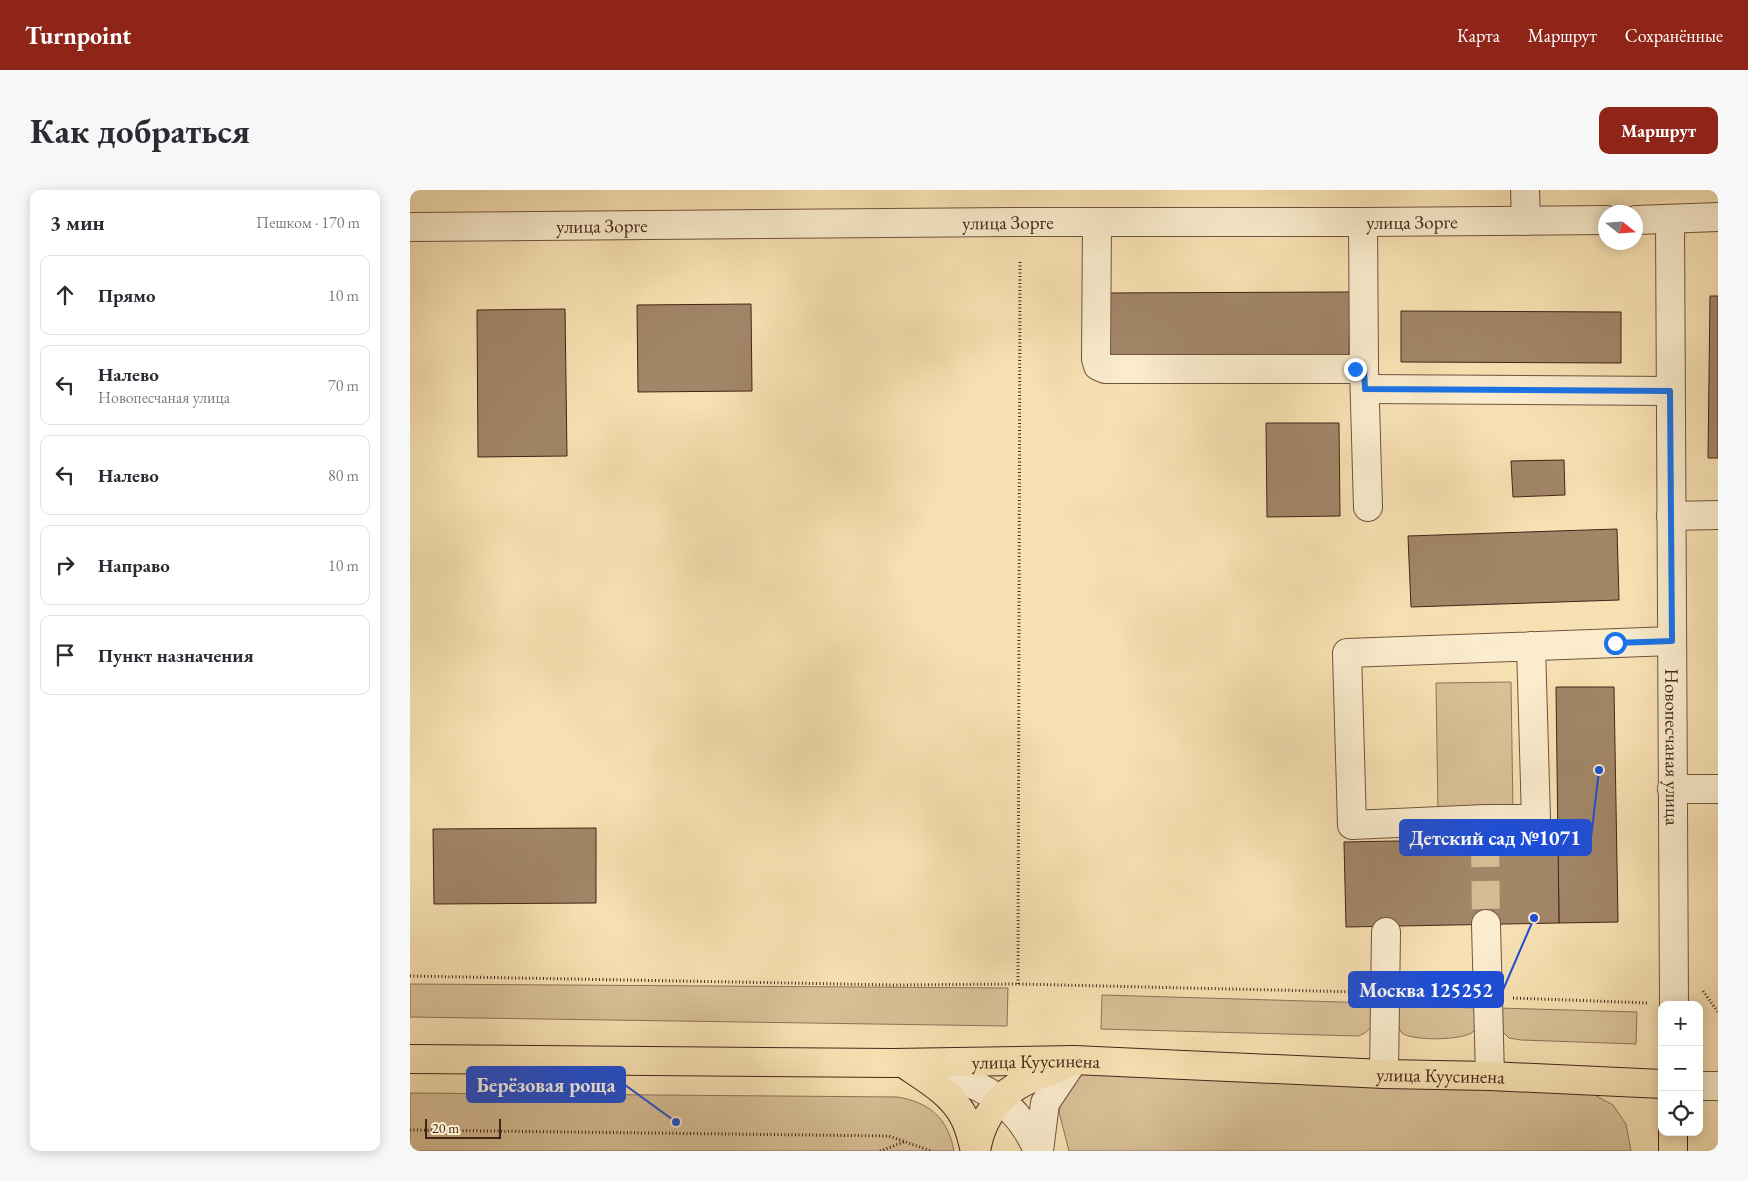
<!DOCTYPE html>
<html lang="ru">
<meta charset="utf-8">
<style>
:root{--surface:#fff;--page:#f7f7f7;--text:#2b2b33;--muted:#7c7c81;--line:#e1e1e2;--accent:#8f2418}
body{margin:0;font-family:"EB Garamond",serif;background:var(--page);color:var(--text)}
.controls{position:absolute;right:15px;bottom:15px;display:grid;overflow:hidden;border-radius:10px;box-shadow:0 2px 12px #0003}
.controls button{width:45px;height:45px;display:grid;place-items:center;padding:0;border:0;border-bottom:1px solid var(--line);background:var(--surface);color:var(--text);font:25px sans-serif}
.compass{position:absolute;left:1188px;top:15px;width:45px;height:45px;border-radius:50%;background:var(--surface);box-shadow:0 2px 12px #0003;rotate:107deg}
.scale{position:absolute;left:15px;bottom:12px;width:76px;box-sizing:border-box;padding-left:5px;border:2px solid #452417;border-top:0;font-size:14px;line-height:18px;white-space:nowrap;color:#452417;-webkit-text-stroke:4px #faeccd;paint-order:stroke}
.stop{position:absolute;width:15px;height:15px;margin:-11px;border:4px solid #1a73e8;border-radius:50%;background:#fff}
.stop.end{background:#1a73e8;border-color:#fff;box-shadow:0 1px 5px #0008}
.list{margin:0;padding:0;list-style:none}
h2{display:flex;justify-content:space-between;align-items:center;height:65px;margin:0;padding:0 20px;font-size:21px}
h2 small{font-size:16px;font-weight:400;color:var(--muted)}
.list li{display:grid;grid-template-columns:32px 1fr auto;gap:15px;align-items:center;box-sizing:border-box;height:80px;margin:0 10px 10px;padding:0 10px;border:1px solid var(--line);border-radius:10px}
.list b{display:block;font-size:19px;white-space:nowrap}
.list p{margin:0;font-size:16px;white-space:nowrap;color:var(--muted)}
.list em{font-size:16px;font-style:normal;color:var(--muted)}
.icon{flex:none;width:28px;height:28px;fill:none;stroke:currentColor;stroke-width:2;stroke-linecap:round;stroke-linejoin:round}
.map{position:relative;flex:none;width:1308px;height:961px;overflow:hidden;border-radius:10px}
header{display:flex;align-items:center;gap:30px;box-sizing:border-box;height:70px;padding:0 25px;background:var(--accent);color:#fff}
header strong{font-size:24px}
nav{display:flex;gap:28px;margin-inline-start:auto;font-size:18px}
.intro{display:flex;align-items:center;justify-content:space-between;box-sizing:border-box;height:120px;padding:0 30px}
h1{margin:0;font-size:35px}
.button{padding:12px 22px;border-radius:10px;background:var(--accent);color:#fff;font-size:18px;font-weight:700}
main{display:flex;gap:30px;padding:0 30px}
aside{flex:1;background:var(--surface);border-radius:10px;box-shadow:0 2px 12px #0003}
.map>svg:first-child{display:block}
.green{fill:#d9c198;stroke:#8f7258}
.building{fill:#a28668;stroke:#452417}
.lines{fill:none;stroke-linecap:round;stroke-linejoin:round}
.minor-tunnel{stroke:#d3bb93;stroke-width:28;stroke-dasharray:28 14;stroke-linecap:butt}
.minor-casing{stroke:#72533e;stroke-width:30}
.major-casing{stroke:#452417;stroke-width:30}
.path{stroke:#452417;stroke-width:3;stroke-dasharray:1 2.5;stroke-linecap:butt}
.minor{stroke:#faeccd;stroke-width:28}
.major{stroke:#f7e1b2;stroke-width:28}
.route{stroke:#1a73e8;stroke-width:6}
.labels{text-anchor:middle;stroke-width:4;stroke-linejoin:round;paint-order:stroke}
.street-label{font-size:19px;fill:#452417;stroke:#faeccd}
.leader{fill:none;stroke:#1d4ed8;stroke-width:2}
.callout-dot{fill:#1d4ed8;stroke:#faeccd;stroke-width:2}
.callout{fill:#1d4ed8;stroke:#1d4ed8;stroke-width:2}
.callout-label{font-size:20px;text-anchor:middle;font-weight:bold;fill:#fff}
</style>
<header>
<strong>Turnpoint</strong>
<nav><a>Карта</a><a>Маршрут</a><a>Сохранённые</a></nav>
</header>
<div class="intro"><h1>Как добраться</h1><a class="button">Маршрут</a></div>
<main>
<aside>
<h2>3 мин<small>Пешком · 170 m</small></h2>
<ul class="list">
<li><svg class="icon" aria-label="ahead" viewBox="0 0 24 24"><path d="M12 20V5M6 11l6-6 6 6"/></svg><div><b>Прямо</b></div><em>10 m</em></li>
<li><svg class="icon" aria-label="left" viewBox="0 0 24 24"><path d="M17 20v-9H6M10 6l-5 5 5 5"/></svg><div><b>Налево</b><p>Новопесчаная улица</p></div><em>70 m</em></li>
<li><svg class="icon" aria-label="left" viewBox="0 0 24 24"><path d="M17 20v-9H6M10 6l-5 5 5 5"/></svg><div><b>Налево</b></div><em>80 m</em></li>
<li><svg class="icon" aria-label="right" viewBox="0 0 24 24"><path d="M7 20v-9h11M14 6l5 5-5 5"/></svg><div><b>Направо</b></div><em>10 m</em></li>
<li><svg class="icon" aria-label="arrive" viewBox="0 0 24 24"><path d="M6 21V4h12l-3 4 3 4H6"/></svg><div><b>Пункт назначения</b></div></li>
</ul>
</aside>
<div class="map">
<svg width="1308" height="961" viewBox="0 0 1308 961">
<rect width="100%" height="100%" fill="#f7e1b2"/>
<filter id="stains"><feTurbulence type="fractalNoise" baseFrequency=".004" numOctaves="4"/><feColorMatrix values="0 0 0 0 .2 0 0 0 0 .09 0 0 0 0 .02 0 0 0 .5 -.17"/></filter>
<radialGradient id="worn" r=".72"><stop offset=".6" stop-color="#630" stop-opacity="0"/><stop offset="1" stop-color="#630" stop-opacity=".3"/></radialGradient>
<g class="green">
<path d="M1101,492L1103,622L1028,623L1026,493Z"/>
<path d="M0,794L598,798L597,836L0,827Z"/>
<path d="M692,805L965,813C963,829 966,840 948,846L691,839Z"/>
<path d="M987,816L1068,818C1068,826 1069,835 1064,841C1055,851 1001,851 992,843C986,836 987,825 987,816Z"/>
<path d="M1088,818L1227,822L1226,854L1111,850L1099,848L1091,840Z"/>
<path d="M684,880L1181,903L1203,915L1216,934L1221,961H659L649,922L653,904L664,888Z"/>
<path d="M0,903L487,907C519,912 538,928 544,961H0Z"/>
</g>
<g class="building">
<path d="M940,102L939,169H691L692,103Z"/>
<path d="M1300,106H1308V268H1298Z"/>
<path d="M341,114L342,201L228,202L227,115Z"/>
<path d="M155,119L157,266L68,267L67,120Z"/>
<path d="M991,121L1211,122V173L991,172Z"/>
<path d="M856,233H929L930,326L857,327Z"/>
<path d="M1154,270L1155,305L1103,307L1101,271Z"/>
<path d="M1207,339L1209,410L1001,417L998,346Z"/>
<path d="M1146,497H1204L1208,732L1149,733Z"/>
<path d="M186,638V713L24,714L23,639Z"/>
<path d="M1148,648L1149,733L936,737L934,652Z"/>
</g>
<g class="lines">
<path class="minor-tunnel" d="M1075,649L1076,734"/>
<g class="minor-casing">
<g id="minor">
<path d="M1115,0L1116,31"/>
<path id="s1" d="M1260,29L1264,815"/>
<path d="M1226,30L1308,27"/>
<path d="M687,32L686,169L688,176L695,179H954"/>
<path d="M953,32L954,179L958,317"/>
<path id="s2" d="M0,37L601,32H953L1196,30"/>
<path d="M955,199L1260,201"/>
<path d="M1261,326L1308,325"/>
<path d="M1121,456L1126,629H1075L942,635L937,463L1262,451"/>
<path d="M1262,599H1308"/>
<path d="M1076,734L1080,886"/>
<path d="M504,876C561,891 603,902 628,961"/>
<path d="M974,884L976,742"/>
<path d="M1289,896H1308"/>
<path d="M629,961L635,913L664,870"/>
</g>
</g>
<g class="major-casing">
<g id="major">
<path id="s3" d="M0,869L483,873L664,870L974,884L1080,886L1252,894"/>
<path d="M493,873C515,888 542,903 554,927C560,938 562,950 565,961"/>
<path d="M566,961C570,935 584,910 607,896C621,887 639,882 654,875"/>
<path d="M1263,961V942"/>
</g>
</g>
<g class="path">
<path d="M0,786L485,795L608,794L949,802"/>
<path d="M608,794L610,72"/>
<path d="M1293,801L1308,822"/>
<path d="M1000,804L1052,806"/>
<path d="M1103,808L1239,813"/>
<path d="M0,940L479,946L521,961"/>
<path d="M470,961L494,952"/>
</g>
<use href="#minor" class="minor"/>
<use href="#major" class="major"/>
</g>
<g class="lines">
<path class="route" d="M945,179H954L955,199L1260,201L1262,451L1205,453"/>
</g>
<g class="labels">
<g class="street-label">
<text dy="7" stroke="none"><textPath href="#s2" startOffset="598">улица Зорге</textPath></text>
<text dy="7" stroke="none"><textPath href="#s2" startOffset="1002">улица Зорге</textPath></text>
<text dy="7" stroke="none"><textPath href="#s2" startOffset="192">улица Зорге</textPath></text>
<text dy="7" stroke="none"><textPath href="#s1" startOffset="528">Новопесчаная улица</textPath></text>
<text dy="7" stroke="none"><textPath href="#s3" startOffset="626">улица Куусинена</textPath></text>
<text dy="7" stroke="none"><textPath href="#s3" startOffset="1031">улица Куусинена</textPath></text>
</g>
</g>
<path class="leader" d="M1189 580L1181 648M1124 728L1093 800M266 932L215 895"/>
<g class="callout-dot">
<circle cx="1189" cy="580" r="5"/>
<circle cx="1124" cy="728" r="5"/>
<circle cx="266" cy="932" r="5"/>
</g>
<g class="callout">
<rect x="990" y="630" width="191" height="35" rx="5"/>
<rect x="939" y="782" width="154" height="35" rx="5"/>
<rect x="57" y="877" width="158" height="35" rx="5"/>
</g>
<g class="callout-label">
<text x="1085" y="655">Детский сад №1071</text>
<text x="1016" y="807">Москва 125252</text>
<text x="136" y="902">Берёзовая роща</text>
</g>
<rect width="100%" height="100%" filter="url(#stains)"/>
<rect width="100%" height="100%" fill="url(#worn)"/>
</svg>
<div class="controls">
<button>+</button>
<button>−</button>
<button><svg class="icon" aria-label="locate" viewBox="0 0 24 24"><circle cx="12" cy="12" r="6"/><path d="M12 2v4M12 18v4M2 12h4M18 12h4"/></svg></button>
</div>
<svg class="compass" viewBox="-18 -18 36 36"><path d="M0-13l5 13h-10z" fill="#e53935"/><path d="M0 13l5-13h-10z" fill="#7c7c81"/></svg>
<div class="scale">20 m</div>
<div class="stop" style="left:1205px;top:453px"></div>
<div class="stop end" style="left:945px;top:179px"></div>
</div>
</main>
